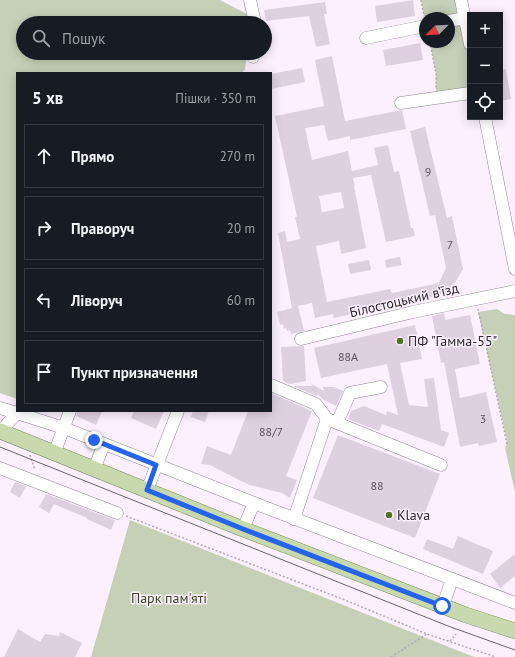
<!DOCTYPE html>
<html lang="uk">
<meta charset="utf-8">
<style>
:root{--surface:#171b24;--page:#20242c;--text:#f1f3f6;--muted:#9ea1a6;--line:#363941}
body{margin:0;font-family:"PT Sans",sans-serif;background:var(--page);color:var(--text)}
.controls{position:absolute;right:12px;top:12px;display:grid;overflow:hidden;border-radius:0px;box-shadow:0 2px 10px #0003}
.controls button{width:36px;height:36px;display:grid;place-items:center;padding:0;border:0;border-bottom:1px solid var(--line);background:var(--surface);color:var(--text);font:20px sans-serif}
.compass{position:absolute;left:419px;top:12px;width:36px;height:36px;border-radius:50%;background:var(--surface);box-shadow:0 2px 10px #0003;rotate:246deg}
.stop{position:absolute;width:12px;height:12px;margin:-9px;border:3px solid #2563eb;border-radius:50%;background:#fff}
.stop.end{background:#2563eb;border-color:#fff;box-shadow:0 1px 4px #0008}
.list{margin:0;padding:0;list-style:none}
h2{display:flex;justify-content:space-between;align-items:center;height:52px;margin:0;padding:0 16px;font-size:17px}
h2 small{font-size:13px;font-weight:400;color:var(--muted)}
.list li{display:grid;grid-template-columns:26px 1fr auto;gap:12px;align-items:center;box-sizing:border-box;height:64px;margin:0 8px 8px;padding:0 8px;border:1px solid var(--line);border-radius:0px}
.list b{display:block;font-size:15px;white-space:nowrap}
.list em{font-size:13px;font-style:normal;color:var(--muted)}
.icon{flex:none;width:22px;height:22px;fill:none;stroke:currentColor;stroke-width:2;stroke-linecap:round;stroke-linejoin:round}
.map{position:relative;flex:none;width:515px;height:657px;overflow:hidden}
.search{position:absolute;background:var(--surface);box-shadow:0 2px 10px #0003;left:16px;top:16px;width:256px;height:44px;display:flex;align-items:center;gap:10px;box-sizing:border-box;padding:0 14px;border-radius:22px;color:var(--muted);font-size:15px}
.panel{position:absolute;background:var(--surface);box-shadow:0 2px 10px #0003;left:16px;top:72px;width:256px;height:340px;border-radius:0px}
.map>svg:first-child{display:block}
.green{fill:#c5d0b7}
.building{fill:#ded0e1;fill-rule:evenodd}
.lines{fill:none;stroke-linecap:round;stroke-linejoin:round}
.minor-casing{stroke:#918494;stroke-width:13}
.major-casing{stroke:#7a8c5e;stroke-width:16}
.path{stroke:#b2a9b5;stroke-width:1.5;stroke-dasharray:2 2;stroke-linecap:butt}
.minor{stroke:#fff;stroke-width:12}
.major{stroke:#c8daad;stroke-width:15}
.tram{stroke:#68616a;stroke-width:1}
.route{stroke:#2563eb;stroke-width:5}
.poi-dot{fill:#567125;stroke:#fcf0ff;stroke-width:1.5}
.labels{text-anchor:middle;stroke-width:3;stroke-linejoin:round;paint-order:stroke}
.number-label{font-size:12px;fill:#5a535c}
.street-label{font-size:14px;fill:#2e292f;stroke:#fcf0ff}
.poi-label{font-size:14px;fill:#2e292f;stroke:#fcf0ff;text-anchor:start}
.park-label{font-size:14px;fill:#364719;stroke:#fcf0ff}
</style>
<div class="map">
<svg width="515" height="657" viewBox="0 0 515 657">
<rect width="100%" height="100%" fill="#fcf0ff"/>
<g class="green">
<path d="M0,0H220L251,16L250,23H23V53H247L245,70L241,73H17V399L0,393Z"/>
<path d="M421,0H461L470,44V93L436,97V74L430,42H449V18H425V20Z"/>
<path d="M497,309L505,314L515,315V492L505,448L507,444L506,436L478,312Z"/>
<path d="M130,520L469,655L475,657H91Z"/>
</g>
<g class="building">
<path d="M413,0L415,16L377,22L375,6Z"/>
<path d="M325,2L327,14H324L330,44L316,47L309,16L266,21L264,10Z"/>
<path d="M420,43L423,60L386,66L383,50Z"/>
<path d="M332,56L345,121L402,110L406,129L350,140V136L328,141L324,125L305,128L312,160L348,151L352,171L378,165L374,148L388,145L394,172L399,171L411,228H413L415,236L386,242L371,175L353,178L355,186H354L366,248L341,254L339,241L316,246L327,302L390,289L392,293L439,283L446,268L435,215L430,216L410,131L425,127L447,218L452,216L463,269L450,291L427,298L334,318L333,314L315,318L312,303L298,306L304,331L291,334L290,330L287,331L286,328L284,329L283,324L280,325L277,312L292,308L278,233L285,231L287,242L300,239L295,217H297L275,116L324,106L315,60ZM341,192L344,208L322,212L319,196Z"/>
<path d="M302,68L305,82L271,89V74Z"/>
<path d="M506,69L511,99L500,101V70Z"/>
<path d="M400,257L402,265L386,268L385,260Z"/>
<path d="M369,260L371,270L350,274L348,264Z"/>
<path d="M444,313L445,320L470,315L480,364L455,369L460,398L486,392L497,442L479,446L478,443L460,447L444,362L441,363L432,316Z"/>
<path d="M415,325L422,359L400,363L409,405L428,407L424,379L434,378L441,430L449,433L444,447L382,424L379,431L348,419L351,411L364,406L386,415L387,411L398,415L387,364L321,378L314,348Z"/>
<path d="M304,346L306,381L290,384L283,381L281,347Z"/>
<path d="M310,383L324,391L323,387H334L343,391L336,406L322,399L318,394L317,396L293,386H313Z"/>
<path d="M271,393L312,411L286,476L297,480L290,498L282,493L250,485L239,480L210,465L201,464L207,446L231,455L248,411H271Z"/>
<path d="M77,411H102L96,425L76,416Z"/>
<path d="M134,411H164L156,429L131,418Z"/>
<path d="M193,411H209L205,422L191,417Z"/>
<path d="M338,435L440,474L415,538L313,498Z"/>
<path d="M15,482L26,486L20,498L10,492Z"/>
<path d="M46,494L115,520L111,530L87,519V518L54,504L49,513L39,507Z"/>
<path d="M458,536L493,551L483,574L423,549L427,539L453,549Z"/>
<path d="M515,554V576L500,588L490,574Z"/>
<path d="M18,629L40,642L45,634L59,636L60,632L82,643L75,657H4Z"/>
</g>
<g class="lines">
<g class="minor-casing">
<g id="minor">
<path d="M250,0L255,23"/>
<path d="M461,0L470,44"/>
<path d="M449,21L465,18"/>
<path d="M366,38L425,26"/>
<path d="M253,57V53"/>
<path d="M401,103L470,93"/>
<path d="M485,117L515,269"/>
<path d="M301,339L413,312L515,291"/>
<path d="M271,385L316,404L327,419L441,465"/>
<path d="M0,408L17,413L19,411"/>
<path d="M337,423L350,393L381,387"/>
<path d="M1,431L17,413L64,428L254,503L515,603"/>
<path d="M54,454L70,411"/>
<path d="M0,468L117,513"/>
<path d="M94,469L104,444"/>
<path d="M147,490L178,411"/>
<path d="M294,519L327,419"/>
<path d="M243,529L254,503"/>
<path d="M443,606L452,579"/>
</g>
</g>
<g class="major-casing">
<path id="major" d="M0,431L243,529L466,615L515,631"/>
</g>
<g class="path">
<path d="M421,0L424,16"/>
<path d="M430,42L436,74V88"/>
<path d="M478,309L507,444"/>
<path d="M30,455L35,470"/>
<path d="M126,516L345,600L427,634L496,657"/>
<path d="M450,641L456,634"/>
<path d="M391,657L427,634"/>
</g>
<use href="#minor" class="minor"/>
<use href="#major" class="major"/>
<path class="tram" d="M0,447L448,626L515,650"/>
</g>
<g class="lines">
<path class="route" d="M94,440L156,465L147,490L243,529L442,606"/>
</g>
<g class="poi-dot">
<circle cx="400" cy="341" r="4"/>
<circle cx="389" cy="515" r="4"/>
</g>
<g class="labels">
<g class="number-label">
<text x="428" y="176">9</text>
<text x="450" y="249">7</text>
<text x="348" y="361">88А</text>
<text x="483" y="423">3</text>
<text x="271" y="436">88/7</text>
<text x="377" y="490">88</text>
</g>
<g class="street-label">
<text transform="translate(404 300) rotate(-13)" y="5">Білостоцький в’їзд</text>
</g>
<g class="poi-label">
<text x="408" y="346">ПФ "Гамма-55"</text>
<text x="397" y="520">Klava</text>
</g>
<g class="park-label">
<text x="169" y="603">Парк пам'яті</text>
</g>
</g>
</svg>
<div class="controls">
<button>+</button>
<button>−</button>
<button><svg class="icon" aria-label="locate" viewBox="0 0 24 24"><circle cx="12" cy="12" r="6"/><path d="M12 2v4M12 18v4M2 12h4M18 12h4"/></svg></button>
</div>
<svg class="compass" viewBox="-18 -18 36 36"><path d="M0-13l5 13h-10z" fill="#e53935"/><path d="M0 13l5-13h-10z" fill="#9ea1a6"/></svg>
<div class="stop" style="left:442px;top:606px"></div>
<div class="stop end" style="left:94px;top:440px"></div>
<div class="search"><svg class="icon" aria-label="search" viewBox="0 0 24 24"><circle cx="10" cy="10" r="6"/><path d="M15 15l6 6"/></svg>Пошук</div>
<section class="panel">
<h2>5 хв<small>Пішки · 350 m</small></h2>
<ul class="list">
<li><svg class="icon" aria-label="ahead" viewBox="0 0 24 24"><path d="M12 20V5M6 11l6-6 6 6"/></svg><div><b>Прямо</b></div><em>270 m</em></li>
<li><svg class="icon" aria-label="right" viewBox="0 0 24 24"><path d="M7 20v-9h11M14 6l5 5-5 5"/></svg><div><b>Праворуч</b></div><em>20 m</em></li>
<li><svg class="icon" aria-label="left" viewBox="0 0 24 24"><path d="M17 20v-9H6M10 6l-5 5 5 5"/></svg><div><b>Ліворуч</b></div><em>60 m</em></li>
<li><svg class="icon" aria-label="arrive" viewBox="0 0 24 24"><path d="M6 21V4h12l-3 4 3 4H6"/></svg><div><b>Пункт призначення</b></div></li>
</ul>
</section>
</div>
